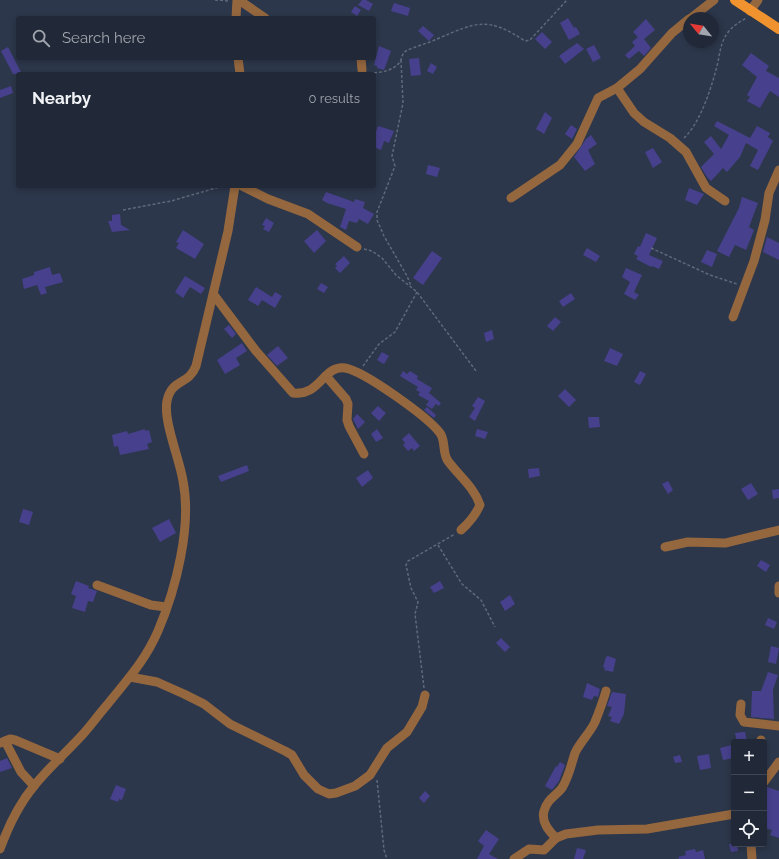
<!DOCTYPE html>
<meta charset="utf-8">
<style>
:root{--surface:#212938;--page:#2d3543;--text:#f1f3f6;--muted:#a2a6ae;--line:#3e4553}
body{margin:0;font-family:Raleway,sans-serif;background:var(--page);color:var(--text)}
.controls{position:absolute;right:12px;bottom:12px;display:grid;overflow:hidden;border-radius:4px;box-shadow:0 2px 6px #0003}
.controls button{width:36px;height:36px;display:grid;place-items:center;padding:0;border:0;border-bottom:1px solid var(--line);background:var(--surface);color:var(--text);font:20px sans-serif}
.compass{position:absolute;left:683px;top:12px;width:36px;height:36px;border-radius:50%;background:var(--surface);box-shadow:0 2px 6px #0003;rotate:300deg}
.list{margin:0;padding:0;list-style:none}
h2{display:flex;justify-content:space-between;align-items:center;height:52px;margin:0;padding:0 16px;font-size:17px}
h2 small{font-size:13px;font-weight:400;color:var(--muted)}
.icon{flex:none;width:22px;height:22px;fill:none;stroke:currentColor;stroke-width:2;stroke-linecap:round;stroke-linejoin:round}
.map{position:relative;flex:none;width:779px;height:859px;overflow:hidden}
.search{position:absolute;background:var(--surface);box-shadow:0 2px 6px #0003;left:16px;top:16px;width:360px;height:44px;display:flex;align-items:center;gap:10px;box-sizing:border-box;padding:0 14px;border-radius:4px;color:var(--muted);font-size:15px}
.panel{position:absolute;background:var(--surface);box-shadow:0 2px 6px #0003;left:16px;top:72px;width:360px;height:116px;border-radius:4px}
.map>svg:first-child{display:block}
.building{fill:#47408c}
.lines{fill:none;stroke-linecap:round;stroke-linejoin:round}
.path{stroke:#5f697b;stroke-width:1.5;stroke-dasharray:3 2;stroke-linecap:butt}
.minor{stroke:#95673e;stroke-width:9}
.major{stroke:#f0932f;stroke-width:10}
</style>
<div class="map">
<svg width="779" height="859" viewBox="0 0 779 859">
<rect width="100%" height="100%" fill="#2c374b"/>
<g class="building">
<path d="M362,0H366L373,4L369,11L358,5Z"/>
<path d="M394,3L410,8L408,16L391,11Z"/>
<path d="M355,6L361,10L357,16L351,12Z"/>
<path d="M568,18L574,28L576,27L580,34L569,40L560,23Z"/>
<path d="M646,19L655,30L644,39L651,48L644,56L639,51L629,59L625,55L635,46L632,42L638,37L633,32Z"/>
<path d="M423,26L434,35L429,41L418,31Z"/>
<path d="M542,32L552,42L545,49L535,39Z"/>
<path d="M577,43L584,49L565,64L559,56Z"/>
<path d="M594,45L601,58L593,62L586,49Z"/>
<path d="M379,46L391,51L384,70L377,68V66L374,65Z"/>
<path d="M8,47L22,74H13L1,51Z"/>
<path d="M751,53L769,66L766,71L779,78V97L770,91L760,108L747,101L750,97L747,95L757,77L742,65Z"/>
<path d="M419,58L421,75L411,76L409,59Z"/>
<path d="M431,63L437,67L433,74L427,71Z"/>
<path d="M11,86L13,93L0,98V90Z"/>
<path d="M545,112L552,118L544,134L536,129Z"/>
<path d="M717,121L750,138L757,126L770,133L768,137L773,141L758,170L750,166L758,150L746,143L740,157L727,172L723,168L711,181L707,177L701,167L714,154L704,142L711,136L721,149L729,135L714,126Z"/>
<path d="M571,125L577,129L572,139L565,134Z"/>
<path d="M378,126L394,131L389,143L384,141L381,150L374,147V137Z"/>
<path d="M591,135L597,144L588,150L595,164L585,171L574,157L586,139Z"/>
<path d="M653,148L662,162L653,168L645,152Z"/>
<path d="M428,165L440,168L437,177L426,174Z"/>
<path d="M689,188L704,194L697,205L685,200Z"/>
<path d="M326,192L354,202L355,199L365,202L363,208L374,214L368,224L359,219L357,223L349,221L346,230L340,227L346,209L327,203L322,200Z"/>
<path d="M742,197L758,203L749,227L754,230L746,250L735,245L729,257L717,251L739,208Z"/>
<path d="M120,214L121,225L130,230L112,232L108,221H112V215Z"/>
<path d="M266,218L274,223L269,232L263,229L265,226L262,225Z"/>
<path d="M183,230L204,244L195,259L176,248L179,243L176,242Z"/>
<path d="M317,230L326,241L314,253L304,241Z"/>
<path d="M646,233L657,238L649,255L663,261L659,269L652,266L651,267L636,259L638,256L634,254L638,246L640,247Z"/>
<path d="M767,237L779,243V260L763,252Z"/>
<path d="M587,248L600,256L596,262L583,255Z"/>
<path d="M707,250L717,254L712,267L701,262Z"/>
<path d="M432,251L442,258L423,285L413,278Z"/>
<path d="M344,256L350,263L340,273L335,268L337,266L335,264Z"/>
<path d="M50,267L52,275L60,273L63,282L45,287L47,293L41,295L37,285L24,289L22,279L34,275V272Z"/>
<path d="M626,268L642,275L634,292L639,295L635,300L624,294L630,282L622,277Z"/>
<path d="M185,276L205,288L201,294L190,287L183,298L175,292Z"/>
<path d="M321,283L328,287L324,293L317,289Z"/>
<path d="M256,287L272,297L275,292L282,296L275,308L262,300L258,306L248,300Z"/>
<path d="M571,293L575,299L563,307L559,301Z"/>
<path d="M555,317L561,322L553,331L547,326Z"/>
<path d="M229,325L236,334L232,338L224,329Z"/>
<path d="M492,330L494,339L486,342L484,333Z"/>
<path d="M242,343L247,351L236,358L240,365L225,374L217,360Z"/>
<path d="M278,346L288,358L277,366L267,355Z"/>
<path d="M610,348L623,354L617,366L604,361Z"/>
<path d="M382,352L389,356L384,364L377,360Z"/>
<path d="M403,371L407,374L410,371L418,376L417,379L432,388L429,393L441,403L439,406L436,404L432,409L426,405L429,401L418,395L420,392L416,390L418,387L400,376Z"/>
<path d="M640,371L646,374L640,385L634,382Z"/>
<path d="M565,389L576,400L569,407L558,396Z"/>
<path d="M478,397L485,401L475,421L469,417L475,408L472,406Z"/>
<path d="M378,406L386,413L379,421L371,413Z"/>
<path d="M427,407L436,415L434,418L424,410Z"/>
<path d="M357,414L365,422L358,429L353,419Z"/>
<path d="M588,417H599L600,427L589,428Z"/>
<path d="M145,429V431L149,430L152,442L147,444L149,449L120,455L118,446L114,447L112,435L127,431L128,434Z"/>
<path d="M377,429L383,438L376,442L371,434Z"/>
<path d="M477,429L488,432L485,439L475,436Z"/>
<path d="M409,433L420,446L414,451L412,448L408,451L403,445L405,443L402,439Z"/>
<path d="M247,465L249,471L221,482L218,476Z"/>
<path d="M539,468L540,476L529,478L528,469Z"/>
<path d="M368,470L373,478L362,487L356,478Z"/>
<path d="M668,481L673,490L668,494L662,484Z"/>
<path d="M751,483L758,494L748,500L741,489Z"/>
<path d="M779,489V498L773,499L772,490Z"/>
<path d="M23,509L33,512L29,525L19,522Z"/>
<path d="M169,519L176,533L160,542L152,528Z"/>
<path d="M761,560L770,565L766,572L757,566Z"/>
<path d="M76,581L89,586L88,588L97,591L93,602L88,601L85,612L72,608L76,596L71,594Z"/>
<path d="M440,581L444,588L434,593L430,587Z"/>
<path d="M510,595L515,604L505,611L500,602Z"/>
<path d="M768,618L777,622L774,629L765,625Z"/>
<path d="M501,638L510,647L505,652L496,643Z"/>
<path d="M771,646L779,648L776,664L768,662Z"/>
<path d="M608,656L616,659L613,672L604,670L605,668L603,667L606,657Z"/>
<path d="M768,672L778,675L773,690L774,719L751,717L752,691H761Z"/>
<path d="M587,683L600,689L598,697L594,696L592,700L583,697Z"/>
<path d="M612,692L626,694L624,714L619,724L610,721L612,717L608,716L612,707L607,706Z"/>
<path d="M745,732L747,742H737L735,733Z"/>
<path d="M732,745L734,758L723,760L720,748Z"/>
<path d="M709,754L711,768L700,770L697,756Z"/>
<path d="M680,755L682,762L675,763L673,757Z"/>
<path d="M7,758L12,768L0,772V761Z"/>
<path d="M560,762L565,765L559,781L552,790L545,786L556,766L557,767Z"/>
<path d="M116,785L126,789L122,800L119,799L118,802L110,799Z"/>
<path d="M767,787L779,791V838L770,835L772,830L764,828V797Z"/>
<path d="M425,791L430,796L424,803L419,798Z"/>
<path d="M486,830L499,839L489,854L498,859H477L484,846L478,841Z"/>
<path d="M729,844H737L738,851L731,852Z"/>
<path d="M577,848L586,850L583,859H574Z"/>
<path d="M695,849L696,852L703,850L705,859H679L678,857L686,855L685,851Z"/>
</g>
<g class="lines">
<g class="path">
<path d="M215,0L229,1"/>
<path d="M401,60L403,103L392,156L395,166L377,212V220L384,236L407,276L411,286"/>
<path d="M369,73C380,73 393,71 400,62C402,58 402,53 406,51C413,47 429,43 437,39C477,22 487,16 525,41L530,40L567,0"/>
<path d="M684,138C701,122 712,86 718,62C720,51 721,41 729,31C734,25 740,22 746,18"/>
<path d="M123,210L171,201L223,186"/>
<path d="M651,248L710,275L737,284"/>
<path d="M364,249L372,251L382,258L396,275L417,292L476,371"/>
<path d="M363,366L379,344L395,332L417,292"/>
<path d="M438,545L462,584L481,600L495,627"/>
<path d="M424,688L415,614L418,602L411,588L406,565L408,561L455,534"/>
<path d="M377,780L384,850L387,859"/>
</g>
<g class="minor">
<path d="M239,0L265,18"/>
<path d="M750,11L758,0"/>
<path d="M236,18L237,0"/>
<path d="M691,18L714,0"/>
<path d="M238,58L240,74"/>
<path d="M361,58L362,70"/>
<path d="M617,88L634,113L644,122L670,138L686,152L706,188L725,201"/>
<path d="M242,186L268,199L308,214L357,247"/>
<path d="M511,198L560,165L577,144L598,98L617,88L640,69L672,33L689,19"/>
<path d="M214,295L256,351L293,393C321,396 323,365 345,368C364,371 428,417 440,433C446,441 442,453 448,461C459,476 474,487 480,505C475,516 469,523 461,530"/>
<path d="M733,317L754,261L765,220L769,193L779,170"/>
<path d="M326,376L346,399L348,404L347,420L349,426L364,454"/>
<path d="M665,547L688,542L725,543L779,530"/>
<path d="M97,585L151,605L166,607"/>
<path d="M779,586V593"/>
<path d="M130,677L157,682L184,694L204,704L230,724L285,751L292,755L304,775L318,789L329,794L336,793L355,786L370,775L387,748L407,732L422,707L425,695"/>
<path d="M741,704L740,715L744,722L779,726"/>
<path d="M5,741L21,772L34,786"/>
<path d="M761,742V740"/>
<path d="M0,743L10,739L15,740L60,759"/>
<path d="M764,782L779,762"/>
<path d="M556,838C549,831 541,822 544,811C547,799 556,796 562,788C569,777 571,765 575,753C580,742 590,733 595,722C599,712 603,701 606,691"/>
<path d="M751,844L752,859"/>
<path d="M0,849C8,827 19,804 34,786C49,767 68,751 84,733C92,724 99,714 107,705C127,680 145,661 158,631C176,589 192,526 183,481C180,460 163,421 167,401C172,378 188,386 196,366L228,231L235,186"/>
<path d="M514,859L529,849L544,850L556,838L566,834L598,830L647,829L734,814"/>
</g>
<path class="major" d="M735,0L779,29"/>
</g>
</svg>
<div class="controls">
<button>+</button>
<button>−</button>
<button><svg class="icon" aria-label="locate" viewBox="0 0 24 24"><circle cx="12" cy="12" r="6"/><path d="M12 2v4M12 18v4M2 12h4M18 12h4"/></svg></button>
</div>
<svg class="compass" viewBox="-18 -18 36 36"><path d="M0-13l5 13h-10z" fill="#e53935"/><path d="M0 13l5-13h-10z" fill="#a2a6ae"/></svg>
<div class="search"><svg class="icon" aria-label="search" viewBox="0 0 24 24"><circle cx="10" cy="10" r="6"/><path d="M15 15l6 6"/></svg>Search here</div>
<section class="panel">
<h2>Nearby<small>0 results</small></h2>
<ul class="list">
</ul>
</section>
</div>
